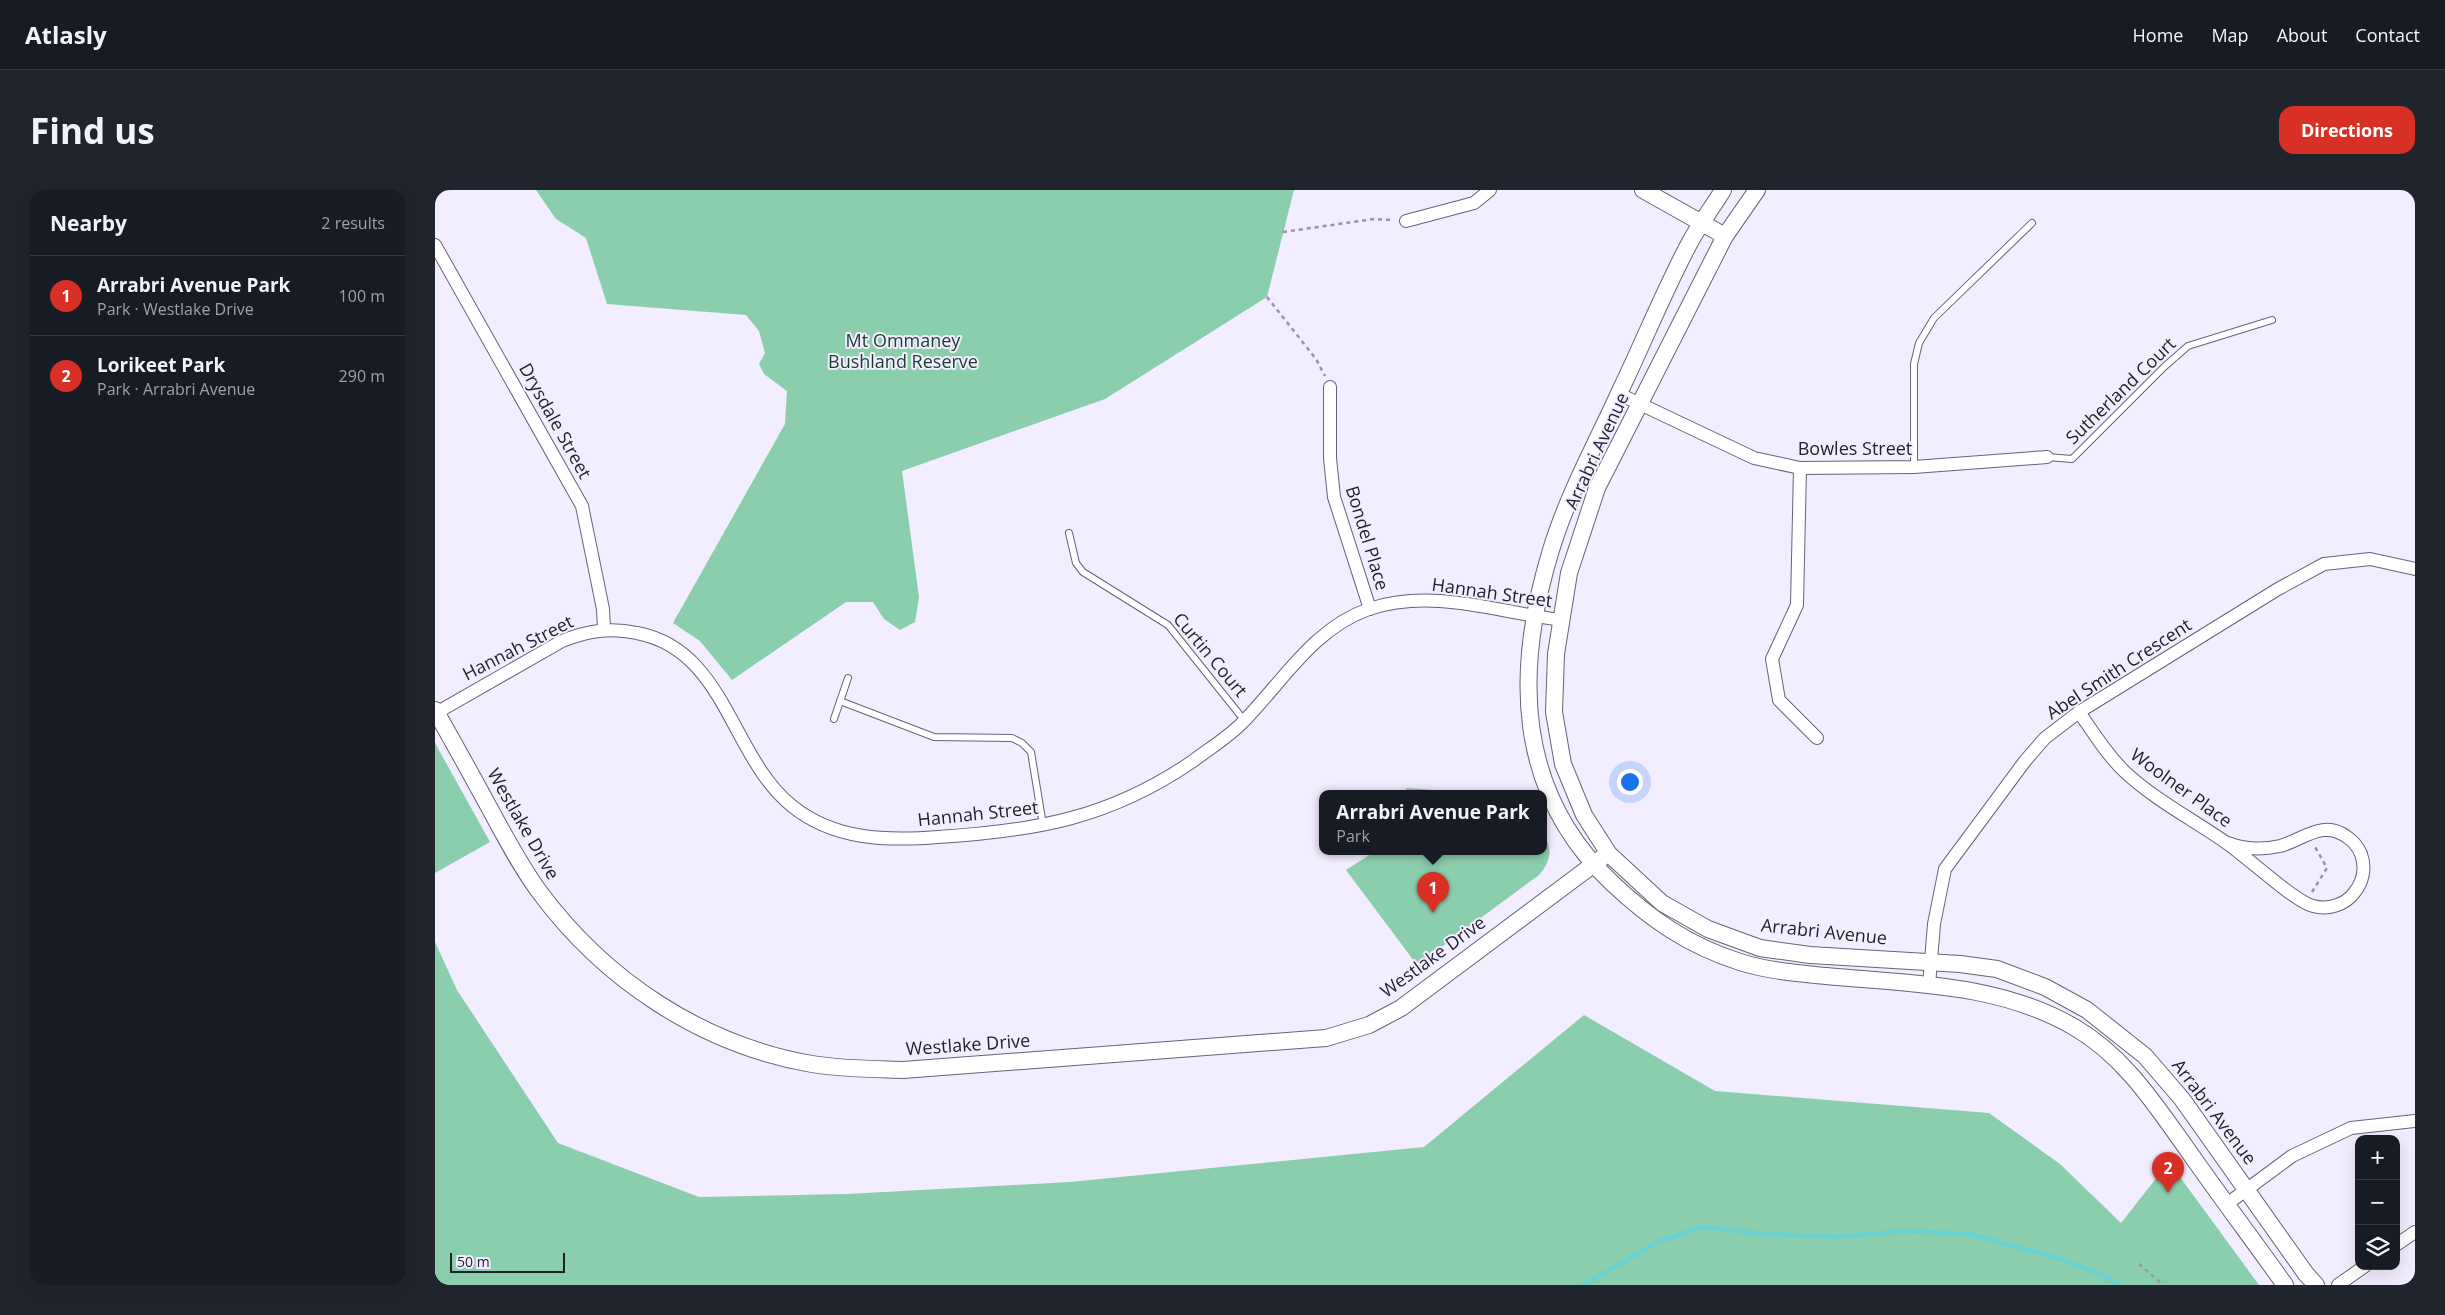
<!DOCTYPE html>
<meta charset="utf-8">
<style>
:root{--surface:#171b24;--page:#20242c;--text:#f1f3f6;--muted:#9ea1a6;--line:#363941;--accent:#d93025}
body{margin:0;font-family:"Open Sans",sans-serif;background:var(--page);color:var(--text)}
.controls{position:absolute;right:15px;bottom:15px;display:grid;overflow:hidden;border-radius:10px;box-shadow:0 5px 20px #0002}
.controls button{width:45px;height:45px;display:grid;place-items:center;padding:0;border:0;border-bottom:1px solid var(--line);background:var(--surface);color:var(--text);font:25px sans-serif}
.scale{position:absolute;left:15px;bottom:12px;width:115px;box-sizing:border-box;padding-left:5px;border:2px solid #211f27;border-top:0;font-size:14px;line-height:18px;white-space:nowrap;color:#211f27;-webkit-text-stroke:4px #f2edff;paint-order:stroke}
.you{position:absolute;left:1194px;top:591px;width:18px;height:18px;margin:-12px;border:4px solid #fff;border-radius:50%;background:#1a73e8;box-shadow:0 0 0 8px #1a73e833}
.badge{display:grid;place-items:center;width:32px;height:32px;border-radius:50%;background:var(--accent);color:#fff;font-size:16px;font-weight:700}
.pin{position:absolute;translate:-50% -41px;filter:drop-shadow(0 1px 2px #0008)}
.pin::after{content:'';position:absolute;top:26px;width:18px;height:15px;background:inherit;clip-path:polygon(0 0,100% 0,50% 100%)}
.popup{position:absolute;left:884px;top:600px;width:228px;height:65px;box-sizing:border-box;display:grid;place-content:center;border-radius:10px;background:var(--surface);filter:drop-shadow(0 1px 4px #0005);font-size:16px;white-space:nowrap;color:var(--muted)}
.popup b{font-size:19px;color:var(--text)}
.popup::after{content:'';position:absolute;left:50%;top:100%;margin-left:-10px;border:10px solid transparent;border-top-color:var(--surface)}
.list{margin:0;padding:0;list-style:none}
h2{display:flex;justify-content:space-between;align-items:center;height:65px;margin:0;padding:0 20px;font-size:21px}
h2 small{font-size:16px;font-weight:400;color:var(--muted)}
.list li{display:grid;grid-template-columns:32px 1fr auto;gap:15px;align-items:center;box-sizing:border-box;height:80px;padding:0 20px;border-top:1px solid var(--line)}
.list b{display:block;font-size:19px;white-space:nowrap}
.list p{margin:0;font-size:16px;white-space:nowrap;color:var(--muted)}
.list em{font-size:16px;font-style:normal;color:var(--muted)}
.icon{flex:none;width:28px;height:28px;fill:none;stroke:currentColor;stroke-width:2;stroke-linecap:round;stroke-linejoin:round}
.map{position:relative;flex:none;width:1980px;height:1095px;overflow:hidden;border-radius:15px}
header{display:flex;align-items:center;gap:30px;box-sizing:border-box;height:70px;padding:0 25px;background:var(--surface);border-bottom:1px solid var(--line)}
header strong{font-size:24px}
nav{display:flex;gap:28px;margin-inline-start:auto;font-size:18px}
.intro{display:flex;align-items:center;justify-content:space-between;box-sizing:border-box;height:120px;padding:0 30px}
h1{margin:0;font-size:35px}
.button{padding:12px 22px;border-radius:15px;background:var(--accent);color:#fff;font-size:18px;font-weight:700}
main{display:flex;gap:30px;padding:0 30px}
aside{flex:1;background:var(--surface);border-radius:15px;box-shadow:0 5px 20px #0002}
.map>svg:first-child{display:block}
.green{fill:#8acead}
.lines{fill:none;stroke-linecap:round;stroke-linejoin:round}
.stream{stroke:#6ad1d1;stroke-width:4.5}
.service-casing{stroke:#686276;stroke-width:8}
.minor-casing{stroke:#686276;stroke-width:14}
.tertiary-casing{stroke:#686276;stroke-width:18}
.path{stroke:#9894a2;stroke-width:2.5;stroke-dasharray:4 4;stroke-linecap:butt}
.service{stroke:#fff;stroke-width:6}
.minor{stroke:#fff;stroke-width:12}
.tertiary{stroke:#fff;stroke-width:16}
.labels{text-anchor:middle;stroke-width:4;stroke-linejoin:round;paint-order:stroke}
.park-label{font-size:18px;fill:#193d2d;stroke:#f2edff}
.street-label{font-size:18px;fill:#211f27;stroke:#f2edff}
</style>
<header>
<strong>Atlasly</strong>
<nav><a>Home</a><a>Map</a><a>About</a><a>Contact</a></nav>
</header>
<div class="intro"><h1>Find us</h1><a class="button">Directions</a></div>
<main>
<aside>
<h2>Nearby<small>2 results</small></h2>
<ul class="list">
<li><span class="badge">1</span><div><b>Arrabri Avenue Park</b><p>Park · Westlake Drive</p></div><em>100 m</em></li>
<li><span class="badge">2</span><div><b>Lorikeet Park</b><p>Park · Arrabri Avenue</p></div><em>290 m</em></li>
</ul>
</aside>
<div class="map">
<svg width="1980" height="1095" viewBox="0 0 1980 1095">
<rect width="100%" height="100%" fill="#f2edff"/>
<g class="green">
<path d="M101,0H859L832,107L670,209L467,281L484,407L480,432L465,440L449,429L438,412H411L297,490L265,451L238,433L350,234L352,201L329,184L324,174L330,163L324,141L311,125L172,114L151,48L121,29Z"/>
<path d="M0,553L55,652L0,683Z"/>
<path d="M971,598L1055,604H971Z"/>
<path d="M1108,643C1118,659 1116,671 1104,685L982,775L911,680L939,662H1108Z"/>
<path d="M0,752L22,800L123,953L264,1007L412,1004L635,992L989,957L1149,825L1280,901L1554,923L1625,974L1686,1033L1734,972L1824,1095H0Z"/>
</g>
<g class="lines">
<path class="stream" d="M1148,1095L1223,1052L1267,1037L1329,1044L1402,1047L1468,1041L1535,1044L1626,1069L1674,1088L1683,1095"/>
<g class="service-casing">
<g id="service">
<path d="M1612,267L1637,269L1729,177L1753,156L1837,130"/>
<path d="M1479,277V174L1484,153L1499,128L1597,33"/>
<path d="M634,343L641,373L648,382L733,435L809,530"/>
<path d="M405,511L499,547L577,548L587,553L596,562L608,635"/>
<path d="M399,529L413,488"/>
</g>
</g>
<g class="minor-casing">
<g id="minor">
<path d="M971,31L1039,13L1055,0"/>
<path d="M0,55L147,316L168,419L169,439"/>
<path d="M895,197V268L899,307L935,419"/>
<path d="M1184,204L1319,268L1365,278L1479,277L1612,267"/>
<path d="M1365,278L1362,415L1337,469L1344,510L1382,548"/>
<path d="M1644,522C1658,542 1672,565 1690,582C1720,610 1759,630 1793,654C1812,667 1859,711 1878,716C1893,720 1910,715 1919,703C1928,692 1931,678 1926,664C1923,657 1918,651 1912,647C1888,629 1868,650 1845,656C1827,660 1809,659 1793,653"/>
<path d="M1,523L127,451C152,441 175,437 202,443C291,460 295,566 357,616C399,650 451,651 503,647C601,641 675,628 758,571C775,558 794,547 809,531C848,491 879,438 934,419C998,398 1062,422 1126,430"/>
<path d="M1494,795L1499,734L1510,679L1590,571L1610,548L1644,522L1843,399L1889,374L1935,369L1980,379"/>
<path d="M1792,1014L1857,966L1916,938L1980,931"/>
<path d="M1961,1055L1980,1042"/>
<path d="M1903,1095L1930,1076"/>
</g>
</g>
<g class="tertiary-casing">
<g id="tertiary">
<path d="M1208,0L1290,46"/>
<path d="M1288,0C1277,18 1264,35 1254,54C1229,101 1209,151 1186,199C1162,252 1133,304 1116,360C1079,481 1080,601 1177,693C1215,729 1254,756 1305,772C1333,781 1362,783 1391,786C1476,794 1563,793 1639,837C1689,866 1719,913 1752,959C1784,1005 1818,1050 1850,1095"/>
<path d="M1322,0L1290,46L1162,298L1134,383L1121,464L1119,522L1128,574L1149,625L1174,664L1227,713L1273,739L1325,758L1375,765L1525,774L1562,779L1610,797L1652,820L1710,866L1747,909L1871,1084L1881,1095"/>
<path d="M0,520C19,553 37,586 55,619C70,647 85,675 103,700C169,790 267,855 377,874C407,879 437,879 468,880L891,848L934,835L966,818L1167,668"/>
</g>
</g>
<g class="path">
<path d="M848,42L939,29L958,30"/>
<path d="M832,107L881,169L890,186"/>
<path d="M1877,702L1892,678L1879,655"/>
<path d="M1704,1074L1728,1095"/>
</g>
<use href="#service" class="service"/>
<use href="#minor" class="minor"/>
<use href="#tertiary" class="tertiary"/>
</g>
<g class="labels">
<g class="park-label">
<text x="468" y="157">Mt Ommaney<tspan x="468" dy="21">Bushland Reserve</tspan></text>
</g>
<g class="street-label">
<text transform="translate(1686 201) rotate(-44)" y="6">Sutherland Court</text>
<text transform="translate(120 231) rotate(61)" y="6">Drysdale Street</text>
<text x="1420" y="265">Bowles Street</text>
<text transform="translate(1162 261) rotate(-65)" y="6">Arrabri Avenue</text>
<text transform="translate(932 348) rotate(73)" y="6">Bondel Place</text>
<text transform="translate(1057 403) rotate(8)" y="6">Hannah Street</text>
<text transform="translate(83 458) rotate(-27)" y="6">Hannah Street</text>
<text transform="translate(775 465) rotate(50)" y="6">Curtin Court</text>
<text transform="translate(1684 479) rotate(-33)" y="6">Abel Smith Crescent</text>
<text transform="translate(1746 598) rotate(36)" y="6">Woolner Place</text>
<text transform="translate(543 624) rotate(-6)" y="6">Hannah Street</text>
<text transform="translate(88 634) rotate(60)" y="6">Westlake Drive</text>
<text transform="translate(1389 742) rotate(6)" y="6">Arrabri Avenue</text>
<text transform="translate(998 767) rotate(-36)" y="6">Westlake Drive</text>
<text transform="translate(533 855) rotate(-4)" y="6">Westlake Drive</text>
<text transform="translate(1779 922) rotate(53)" y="6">Arrabri Avenue</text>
</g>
</g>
</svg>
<div class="controls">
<button>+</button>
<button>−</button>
<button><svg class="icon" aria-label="layers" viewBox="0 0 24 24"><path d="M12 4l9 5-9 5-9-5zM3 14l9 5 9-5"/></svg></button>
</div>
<div class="scale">50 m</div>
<div class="you"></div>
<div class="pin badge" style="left:998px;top:723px">1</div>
<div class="popup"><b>Arrabri Avenue Park</b>Park</div>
<div class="pin badge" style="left:1733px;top:1003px">2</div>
</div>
</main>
